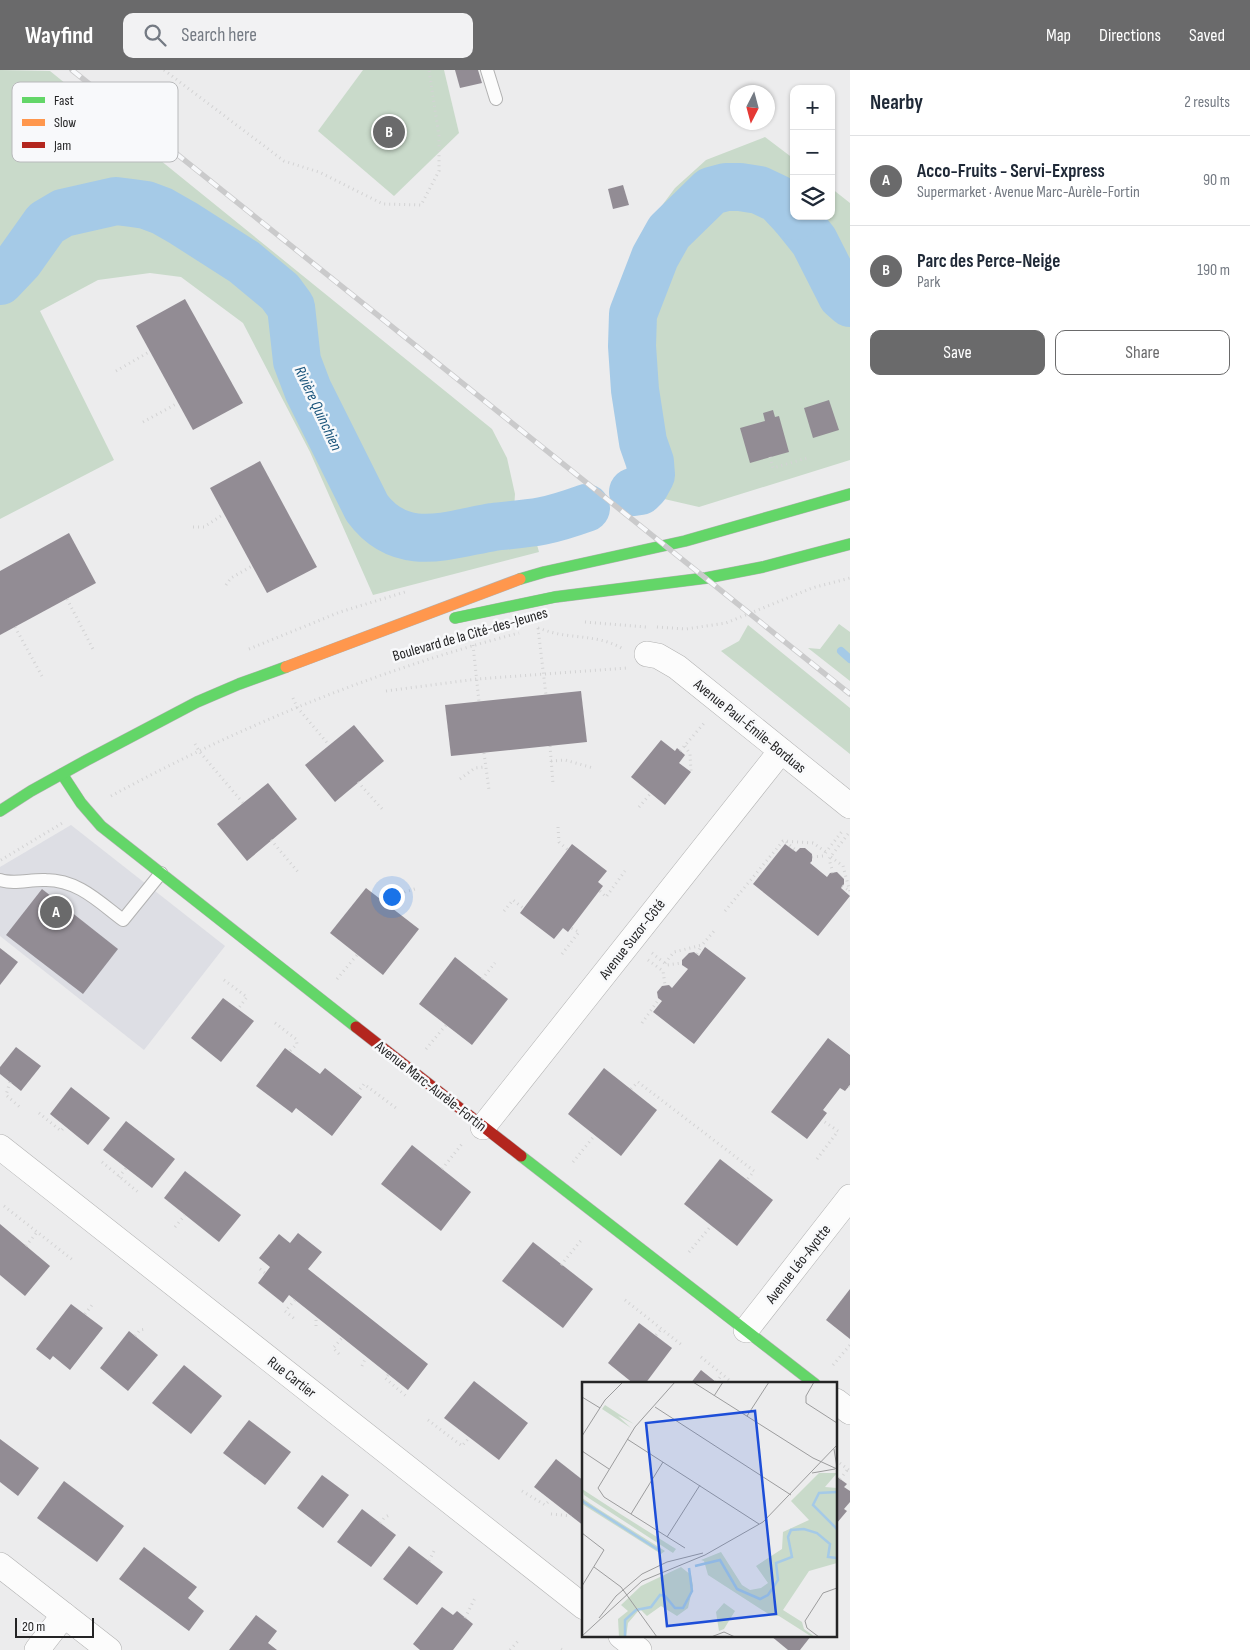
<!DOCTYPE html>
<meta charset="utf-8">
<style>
:root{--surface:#fff;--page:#f2f2f3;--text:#1f2937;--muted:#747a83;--line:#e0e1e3;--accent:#6a6a6b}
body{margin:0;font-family:"Sofia Sans Condensed",sans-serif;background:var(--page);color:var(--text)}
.controls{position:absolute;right:15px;top:15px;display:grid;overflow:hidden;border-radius:10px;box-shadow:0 1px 4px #0004}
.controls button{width:45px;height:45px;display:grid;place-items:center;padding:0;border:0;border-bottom:1px solid var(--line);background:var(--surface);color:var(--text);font:25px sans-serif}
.compass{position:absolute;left:730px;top:15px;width:45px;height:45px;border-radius:50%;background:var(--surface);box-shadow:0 1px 4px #0004;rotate:186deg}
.scale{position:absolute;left:15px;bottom:12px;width:79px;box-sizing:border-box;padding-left:5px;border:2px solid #242425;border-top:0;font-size:14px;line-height:18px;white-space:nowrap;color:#242425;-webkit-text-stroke:4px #f8f9fb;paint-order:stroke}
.you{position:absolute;left:391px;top:826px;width:18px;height:18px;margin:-12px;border:4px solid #fff;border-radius:50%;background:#1a73e8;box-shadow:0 0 0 8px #1a73e833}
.badge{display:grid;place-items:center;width:32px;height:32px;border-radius:50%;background:var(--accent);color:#fff;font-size:16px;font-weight:700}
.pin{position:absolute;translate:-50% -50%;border:2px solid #fff;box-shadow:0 1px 5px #0006}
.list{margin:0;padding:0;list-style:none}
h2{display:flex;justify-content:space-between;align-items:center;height:65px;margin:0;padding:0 20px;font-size:21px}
h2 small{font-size:16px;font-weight:400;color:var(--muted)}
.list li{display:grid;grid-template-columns:32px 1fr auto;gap:15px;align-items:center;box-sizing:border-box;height:90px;padding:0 20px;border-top:1px solid var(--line)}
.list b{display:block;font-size:19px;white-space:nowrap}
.list p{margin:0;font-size:16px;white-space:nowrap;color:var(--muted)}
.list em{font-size:16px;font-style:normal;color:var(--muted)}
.actions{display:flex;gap:10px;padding:15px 20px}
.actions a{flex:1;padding:11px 0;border:1px solid var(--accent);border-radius:10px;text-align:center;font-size:18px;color:var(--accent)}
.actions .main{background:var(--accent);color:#fff}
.icon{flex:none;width:28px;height:28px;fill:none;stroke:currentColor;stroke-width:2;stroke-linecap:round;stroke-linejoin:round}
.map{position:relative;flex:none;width:850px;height:1580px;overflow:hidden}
header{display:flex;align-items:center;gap:30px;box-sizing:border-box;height:70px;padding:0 25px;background:var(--accent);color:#fff}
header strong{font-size:24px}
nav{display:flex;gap:28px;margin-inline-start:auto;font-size:18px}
.search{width:350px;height:45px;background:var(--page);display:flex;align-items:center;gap:12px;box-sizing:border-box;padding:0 18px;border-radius:10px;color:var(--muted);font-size:19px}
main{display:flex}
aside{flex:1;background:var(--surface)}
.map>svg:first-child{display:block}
.built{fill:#dddee4}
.green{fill:#c9daca}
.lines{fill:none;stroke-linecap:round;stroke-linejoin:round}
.stream{stroke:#a5cae7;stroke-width:8}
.river{stroke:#a5cae7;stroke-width:48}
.building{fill:#928c94}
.lane-casing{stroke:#b2b2b2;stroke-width:14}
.street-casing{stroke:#b2b2b2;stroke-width:26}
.fast-casing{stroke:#b2b2b2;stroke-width:12}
.slow-casing{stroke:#b2b2b2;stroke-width:12}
.jam-casing{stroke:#b2b2b2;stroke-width:12}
.path{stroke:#d3d3d4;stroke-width:3;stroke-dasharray:1 4;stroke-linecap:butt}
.lane{stroke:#fcfcfc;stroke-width:12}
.street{stroke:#fcfcfc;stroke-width:25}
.fast{stroke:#63d668;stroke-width:11}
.slow{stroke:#ff974d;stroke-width:11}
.jam{stroke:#b3261e;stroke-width:11}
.rail-casing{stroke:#cacacb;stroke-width:5.5}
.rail{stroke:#f8f9fb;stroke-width:4;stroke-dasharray:11;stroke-linecap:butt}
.labels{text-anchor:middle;stroke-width:5;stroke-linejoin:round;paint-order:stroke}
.street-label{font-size:15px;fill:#242425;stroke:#f8f9fb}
.water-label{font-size:16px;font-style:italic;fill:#19547b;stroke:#f8f9fb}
.inset-river{fill:none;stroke:#a5cae7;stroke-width:2.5}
.inset-road{fill:none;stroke:#9c9c9d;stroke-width:1}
.view{fill:#1d4ed8;fill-opacity:0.15;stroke:#1d4ed8;stroke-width:2.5}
.inset-edge{fill:none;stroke:#242425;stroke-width:2.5}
.key{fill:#f8f9fb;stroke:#b8b9bb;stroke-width:1}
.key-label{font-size:14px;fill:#242425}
</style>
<header>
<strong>Wayfind</strong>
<div class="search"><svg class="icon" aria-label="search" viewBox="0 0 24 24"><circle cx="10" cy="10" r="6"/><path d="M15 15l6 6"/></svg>Search here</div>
<nav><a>Map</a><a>Directions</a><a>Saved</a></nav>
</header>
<main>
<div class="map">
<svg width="850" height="1580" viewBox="0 0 850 1580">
<rect width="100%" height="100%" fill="#ececed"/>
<path class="built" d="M71,755L225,876L144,980L0,866V797Z"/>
<g class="green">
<path d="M0,0L50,1L492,359L507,388L515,424L512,469L536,471L539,482L373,525L310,382L243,253L181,207L150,203L98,210L40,241L114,390L0,449Z"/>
<path d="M363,0H444L459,63L394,126L318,61Z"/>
<path d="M765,67L794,89V146H831V118L850,133V390L699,437L660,428L626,372L619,282L622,221L638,177L652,149L675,118L706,90Z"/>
<path d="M839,554L850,562V611L808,578L820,579Z"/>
<path d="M748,555L850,638V684L721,581L739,571Z"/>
</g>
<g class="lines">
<path class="stream" d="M841,581L850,589"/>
<g class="river">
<path d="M794,146L814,171L842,226L850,233"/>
<path d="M0,211L19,191L46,153L63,143L116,131L132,133L146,135L162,141L183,153L244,192L280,222L291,237L297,291L308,320L367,438C401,484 447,465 493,457C510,455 526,454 542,451C558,448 572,443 586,438"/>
<path d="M633,422L640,421L645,416L651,405L650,392L643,372L635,320L632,276L633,244L655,187L669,162L711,121L726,117H740L759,120L778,129L794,146"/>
</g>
</g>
<g class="building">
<path d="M455,0H478L482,13L460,18Z"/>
<path d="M623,115L629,135L613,139L608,119Z"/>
<path d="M185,229L243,333L193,360L136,256Z"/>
<path d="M829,330L839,360L813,368L804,338Z"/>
<path d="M773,340L775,347L779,346L789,382L750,393L740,358L765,351L763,343Z"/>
<path d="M260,391L317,497L267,523L210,418Z"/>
<path d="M69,463L96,513L0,565V501Z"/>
<path d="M581,621L587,672L451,686L445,635Z"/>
<path d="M354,655L384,691L335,732L305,695Z"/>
<path d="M661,670L675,681L677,678L685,685L679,693L691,702L665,735L631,707Z"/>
<path d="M268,713L297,749L247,791L217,754Z"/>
<path d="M572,774L607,801L598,812L603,816L571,858L568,862L563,858L554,869L520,843Z"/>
<path d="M785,774L796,782L800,778H805L812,784V791L810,793L827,807L830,803L837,802L844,809V814L841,818L850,826L818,866L753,814Z"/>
<path d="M366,818L419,859L383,905L330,863Z"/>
<path d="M42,819L118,879L83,924L6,865Z"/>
<path d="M705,877L746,908L694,974L653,942L662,931L658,928L657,922L662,916L669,915L672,918L688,899L682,895V890L689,883L694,882L699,886Z"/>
<path d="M0,878L18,892L0,915Z"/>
<path d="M455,887L508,929L472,975L419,934Z"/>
<path d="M223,928L254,951L221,992L191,968Z"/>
<path d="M828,968L850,985V1015L845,1021L840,1018L823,1040L827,1043L807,1069L771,1042Z"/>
<path d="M16,977L41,996L21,1021L0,1004V997Z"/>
<path d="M285,978L320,1004L325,998L362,1027L332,1066L296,1038L292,1043L256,1016Z"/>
<path d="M604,998L657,1040L621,1086L568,1044Z"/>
<path d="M71,1017L110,1048L88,1075L50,1044Z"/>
<path d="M126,1051L175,1089L152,1118L103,1080Z"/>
<path d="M412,1075L471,1122L441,1161L381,1114Z"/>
<path d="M720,1089L773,1130L737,1176L684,1134Z"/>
<path d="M185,1101L241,1145L219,1172L164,1128Z"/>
<path d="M0,1154L50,1196L25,1226L0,1205Z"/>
<path d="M298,1163L322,1182L308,1199L428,1294L408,1320L289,1225L283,1233L258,1213L270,1197L259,1188L279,1164L290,1173Z"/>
<path d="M533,1172L593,1219L563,1258L502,1211Z"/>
<path d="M850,1219V1269L826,1250Z"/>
<path d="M71,1234L103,1258L70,1300L53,1286L50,1290L36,1279Z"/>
<path d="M639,1253L672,1278L645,1314H634L608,1293Z"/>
<path d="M129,1261L158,1285L128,1321L100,1298Z"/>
<path d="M184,1295L222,1326L191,1364L152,1333Z"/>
<path d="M701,1300L716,1312L719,1314H690Z"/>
<path d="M474,1311L528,1353L499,1390L444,1348Z"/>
<path d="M249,1350L291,1382L265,1415L223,1383Z"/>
<path d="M0,1369L39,1398L18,1426L0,1412Z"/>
<path d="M556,1389L584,1411V1456L534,1417Z"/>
<path d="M322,1405L349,1425L323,1458L297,1438Z"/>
<path d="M836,1406L847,1414L844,1417L850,1421V1432L844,1439L847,1441L836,1454Z"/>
<path d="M64,1411L124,1456L97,1492L37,1448Z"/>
<path d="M362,1439L396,1465L371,1497L337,1472Z"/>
<path d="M409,1476L443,1502L417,1535L383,1509Z"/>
<path d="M144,1477L197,1517L188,1528L204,1541L189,1561L119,1509Z"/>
<path d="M442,1537L453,1545L457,1541L473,1554L453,1580H420L413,1574Z"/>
<path d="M256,1545L277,1561L268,1573L277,1580H229Z"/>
<path d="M771,1566H811L800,1580H788Z"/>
</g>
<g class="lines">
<g class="lane-casing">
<g id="lane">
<path d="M487,0L496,29"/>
<path d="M0,810C15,815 30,809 46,810C78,810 99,832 123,850L161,803"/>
</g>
</g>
<g class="street-casing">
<g id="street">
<path d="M647,584L658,586L677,597L850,736"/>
<path d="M483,1057L781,681"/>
<path d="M0,1077L584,1537"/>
<path d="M746,1260L850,1127"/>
<path d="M836,1331L850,1342"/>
<path d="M0,1495L109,1580"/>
<path d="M621,1566L639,1580"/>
<path d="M37,1580L64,1545"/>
</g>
</g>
<g class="fast-casing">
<g id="fast">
<path d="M520,509L544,502L685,471L850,424"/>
<path d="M455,548L555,527L706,508L763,497L850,474"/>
<path d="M62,704L81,733L101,756L356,957"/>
<path d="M0,741L31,721L87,690L197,632L239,614L286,597"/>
<path d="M521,1086L815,1314"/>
</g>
</g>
<g class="slow-casing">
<path id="slow" d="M286,597L520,509"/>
</g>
<g class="jam-casing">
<path id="jam" d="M356,957L521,1086"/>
</g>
<g class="path">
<path d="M164,0L284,91L319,102L383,134L421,135L439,101V66L429,0"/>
<path d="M116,301L149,282"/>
<path d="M143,352L178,333"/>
<path d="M770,387L773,398L807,388"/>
<path d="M193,457H204L224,444"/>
<path d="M226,515L231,508L252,496"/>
<path d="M67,529L94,581"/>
<path d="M585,552L646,557"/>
<path d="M15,557L43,608"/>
<path d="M657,557L686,559L726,553L812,518L850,508"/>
<path d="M538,558C547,561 556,564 565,565C586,568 605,568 623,579"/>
<path d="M538,558L546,625"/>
<path d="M473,575L479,632"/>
<path d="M249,579L340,542L405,522"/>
<path d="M386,621L477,609L627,598"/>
<path d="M293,628L297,637L329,675"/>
<path d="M195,674L199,681L243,733"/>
<path d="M550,676L553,714"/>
<path d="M685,676L690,684L691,702"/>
<path d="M680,681L706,651"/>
<path d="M484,683L489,720"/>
<path d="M551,691L565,690L593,698"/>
<path d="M460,709L475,698L485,697"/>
<path d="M358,712L383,740"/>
<path d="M111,726C240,656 377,600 519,563"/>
<path d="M639,737L651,723"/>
<path d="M558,757L559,772L568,780"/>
<path d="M271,770L298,802"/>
<path d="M786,772L797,781"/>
<path d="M812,787L823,786L843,760"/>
<path d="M831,787L843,796L850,822"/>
<path d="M1,790L64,752"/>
<path d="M833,803L829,789L848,764"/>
<path d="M842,816L850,821"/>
<path d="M600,821L606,827L625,801"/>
<path d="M393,839L405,822L418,818"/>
<path d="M504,841L513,830L523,838"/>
<path d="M725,841L783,771L813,773L826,782"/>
<path d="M652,883L667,895L682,893"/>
<path d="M562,884L579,862L571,858"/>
<path d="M697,884L701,876"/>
<path d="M648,890L663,901L665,915"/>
<path d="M665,893L674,882L702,875L714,861"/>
<path d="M337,909L357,885"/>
<path d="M482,909L495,893"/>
<path d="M224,910L247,927L238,939"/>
<path d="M275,953L296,969L297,974L290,981"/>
<path d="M642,953L659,929"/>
<path d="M426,979L446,955"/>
<path d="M10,1012L6,1025L22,1039"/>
<path d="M849,1016L850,1017"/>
<path d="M631,1019L638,1012L754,1101L747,1110"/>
<path d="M357,1023L364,1014L396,1038"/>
<path d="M39,1043L61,1061L65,1056"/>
<path d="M817,1089L838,1061L822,1050"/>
<path d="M102,1092L138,1122"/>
<path d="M573,1092L595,1065"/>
<path d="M442,1099L462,1074"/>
<path d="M119,1107L126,1098"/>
<path d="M4,1136L74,1191"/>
<path d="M175,1157L185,1145"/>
<path d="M26,1176L37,1162"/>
<path d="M689,1182L711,1156"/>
<path d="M561,1195L583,1168"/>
<path d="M260,1199L265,1203"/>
<path d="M295,1230L285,1241L296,1250"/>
<path d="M625,1230L683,1276"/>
<path d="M85,1244L92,1235"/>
<path d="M316,1256V1246"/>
<path d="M656,1265L662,1258"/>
<path d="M135,1266L140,1260L146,1259"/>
<path d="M339,1284L333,1278L342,1268"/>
<path d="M701,1287L734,1314"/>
<path d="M833,1295L850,1275"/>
<path d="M362,1296L366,1287"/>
<path d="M388,1305L385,1308L407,1327"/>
<path d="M716,1312L722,1305"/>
<path d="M428,1350L462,1376L470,1367"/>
<path d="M836,1390L850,1401"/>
<path d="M840,1409L848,1399"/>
<path d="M522,1421L545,1435L550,1430"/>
<path d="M551,1444L571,1446"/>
<path d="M380,1453L384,1448L389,1445"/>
<path d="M429,1491L435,1479"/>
<path d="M465,1548L476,1526"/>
<path d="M561,1579L563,1580"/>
<path d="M510,1580L520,1569"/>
</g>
<use href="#lane" class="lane"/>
<use href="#street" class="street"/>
<use href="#fast" class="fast"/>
<use href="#slow" class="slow"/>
<use href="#jam" class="jam"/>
<g class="rail-casing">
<path id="rail" d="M72,0L850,624"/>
</g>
<use href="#rail" class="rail"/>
</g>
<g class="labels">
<g class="street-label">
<text transform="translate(470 564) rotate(-16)" y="5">Boulevard de la Cité-des-Jeunes</text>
<text transform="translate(750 656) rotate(39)" y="5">Avenue Paul-Émile-Borduas</text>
<text transform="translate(632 869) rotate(-52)" y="5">Avenue Suzor-Côté</text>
<text transform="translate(431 1016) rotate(38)" y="5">Avenue Marc-Aurèle-Fortin</text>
<text transform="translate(798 1194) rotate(-52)" y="5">Avenue Léo-Ayotte</text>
<text transform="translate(292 1307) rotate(38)" y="5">Rue Cartier</text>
</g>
<g class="water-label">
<text transform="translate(319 338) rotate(65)" y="6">Rivière Quinchien</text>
</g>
</g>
<g transform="translate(582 1312)">
<rect width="255" height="255" fill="#ececed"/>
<path d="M23,23L52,42L36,34L49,46L20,27ZM237,91H255L243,105L255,106V181L227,189L201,228L220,240L222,247L233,255H230L197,234L188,233L126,193L122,179L119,178L139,170L160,203L168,208L179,206L186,201L174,184L200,167L201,150L227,138L209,119ZM0,107L40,133L94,167L91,171L2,113ZM0,116L18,128L83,169L79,172L0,122ZM99,185L109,193L111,204L106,226L95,234L79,224L65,234L58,227L46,241L44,255H37L36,237L46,229L39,223L59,204ZM142,221L153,229L142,247L137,249L134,230Z" fill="#c9daca"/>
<path class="inset-river" d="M255,110L237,111L231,123L255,147M0,119L78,169M113,184L138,178L155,207L178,217L186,213L196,198L194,181L210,175L206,155L209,148L222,147L235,151L248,162L246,175L255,176M43,255V238L54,228L69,225L78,213L83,214L93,226H101L110,209L107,186"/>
<path class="inset-road" d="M93,0L53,45L16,106L22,115L103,166M111,0L231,76L255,87M232,0L224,14V21L255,41M132,14L141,0M0,15L18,26M73,25L209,113M165,34L187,0M0,54L23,18L41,0M45,57L177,142M252,67L255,86M0,69L27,87M230,91L253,87M49,132L81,80M0,151L22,168L0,204M85,155L118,103M12,185L39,205L75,255M17,236L34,214L60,192L85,180L121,171M0,254L60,199L123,173L181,140L255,63M129,255L142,250L153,255M237,255L225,246L223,239L241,211L255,206"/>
<path class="view" d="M173,29L194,232L85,244L64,41Z"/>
<rect width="255" height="255" class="inset-edge"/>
</g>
<rect x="12" y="12" width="166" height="80" rx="8" class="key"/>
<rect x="22" y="27" width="23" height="6" fill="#63d668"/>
<rect x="22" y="49" width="23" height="7" fill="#ff974d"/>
<rect x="22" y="72" width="23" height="6" fill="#b3261e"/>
<g class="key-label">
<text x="54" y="35">Fast</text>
<text x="54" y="57">Slow</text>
<text x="54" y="80">Jam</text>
</g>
</svg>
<div class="controls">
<button>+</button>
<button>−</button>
<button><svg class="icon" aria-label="layers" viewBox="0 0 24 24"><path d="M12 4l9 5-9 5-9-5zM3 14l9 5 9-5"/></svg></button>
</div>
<svg class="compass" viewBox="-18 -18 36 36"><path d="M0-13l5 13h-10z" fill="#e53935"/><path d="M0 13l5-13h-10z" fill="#747a83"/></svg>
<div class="scale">20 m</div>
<div class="you"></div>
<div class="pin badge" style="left:56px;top:842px">A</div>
<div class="pin badge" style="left:389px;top:62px">B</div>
</div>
<aside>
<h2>Nearby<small>2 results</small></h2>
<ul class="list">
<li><span class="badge">A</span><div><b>Acco-Fruits - Servi-Express</b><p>Supermarket · Avenue Marc-Aurèle-Fortin</p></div><em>90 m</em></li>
<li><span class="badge">B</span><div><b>Parc des Perce-Neige</b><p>Park</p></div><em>190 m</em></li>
</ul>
<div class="actions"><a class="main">Save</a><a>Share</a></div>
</aside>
</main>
